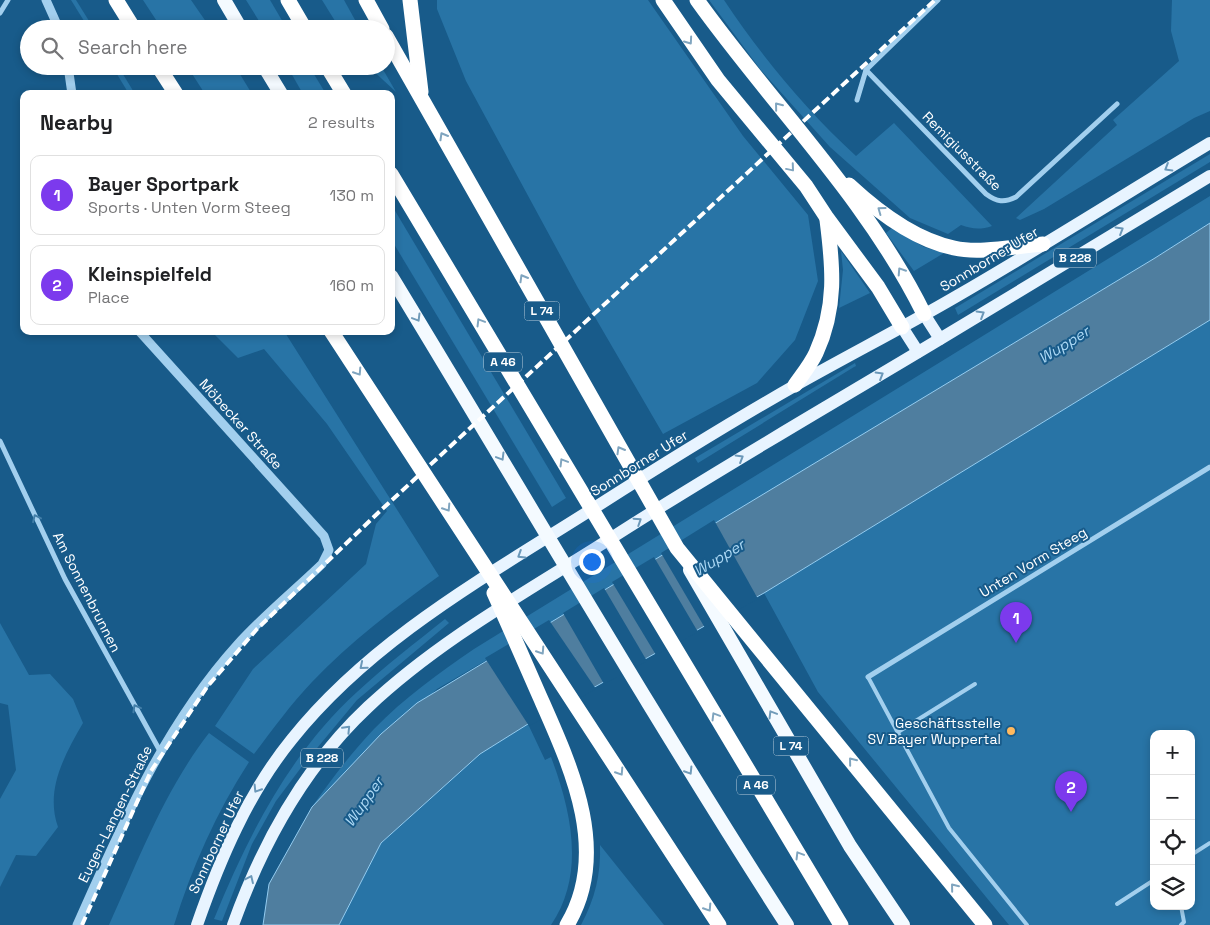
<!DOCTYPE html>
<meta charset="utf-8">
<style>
:root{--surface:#fff;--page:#f6f6f6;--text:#202124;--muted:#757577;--line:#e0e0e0;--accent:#7c3aed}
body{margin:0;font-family:"Space Grotesk",sans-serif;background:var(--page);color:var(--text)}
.controls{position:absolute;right:15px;bottom:15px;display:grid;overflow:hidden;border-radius:10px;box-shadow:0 2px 8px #0003}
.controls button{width:45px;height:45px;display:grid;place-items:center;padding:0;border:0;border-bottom:1px solid var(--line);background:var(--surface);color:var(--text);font:25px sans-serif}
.you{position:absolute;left:591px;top:561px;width:18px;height:18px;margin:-12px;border:4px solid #fff;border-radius:50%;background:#1a73e8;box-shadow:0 0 0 8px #1a73e833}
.badge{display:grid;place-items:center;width:32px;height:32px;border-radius:50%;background:var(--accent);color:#fff;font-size:16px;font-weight:700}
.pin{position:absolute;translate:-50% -41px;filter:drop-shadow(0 1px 2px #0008)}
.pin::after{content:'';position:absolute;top:26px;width:18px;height:15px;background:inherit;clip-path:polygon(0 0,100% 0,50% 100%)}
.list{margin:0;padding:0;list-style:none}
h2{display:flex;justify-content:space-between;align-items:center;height:65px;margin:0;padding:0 20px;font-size:21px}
h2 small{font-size:16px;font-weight:400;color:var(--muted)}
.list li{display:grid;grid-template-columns:32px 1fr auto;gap:15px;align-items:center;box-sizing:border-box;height:80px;margin:0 10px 10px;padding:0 10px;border:1px solid var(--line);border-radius:10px}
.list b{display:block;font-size:19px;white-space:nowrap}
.list p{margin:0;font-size:16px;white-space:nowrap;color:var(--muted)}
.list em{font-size:16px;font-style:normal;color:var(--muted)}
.icon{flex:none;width:28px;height:28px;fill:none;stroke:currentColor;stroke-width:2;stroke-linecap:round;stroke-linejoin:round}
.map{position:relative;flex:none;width:1210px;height:925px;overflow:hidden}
.search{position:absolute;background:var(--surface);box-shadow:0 2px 8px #0003;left:20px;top:20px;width:375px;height:55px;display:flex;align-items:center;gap:12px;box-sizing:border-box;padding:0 18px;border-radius:28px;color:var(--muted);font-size:19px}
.panel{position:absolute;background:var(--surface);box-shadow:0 2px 8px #0003;left:20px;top:90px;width:375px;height:245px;border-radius:10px}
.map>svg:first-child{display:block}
.green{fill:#2874a6;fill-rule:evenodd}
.water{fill:#4f7e9f;stroke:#94ccf0}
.pier{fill:#185b8a}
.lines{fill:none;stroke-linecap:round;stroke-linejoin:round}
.service{stroke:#a2cfee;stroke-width:4}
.minor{stroke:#a2cfee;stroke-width:5}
.tertiary{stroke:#a2cfee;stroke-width:9}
.primary{stroke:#e8f4ff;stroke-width:12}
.trunk{stroke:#f4faff;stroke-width:14}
.motorway{stroke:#fff;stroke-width:15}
.rail{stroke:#fff;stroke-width:4;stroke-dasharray:9 4;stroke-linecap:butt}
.oneway{stroke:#80a5bf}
.oneway2{stroke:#6b98b9}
.oneway3{stroke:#709bb9}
.oneway4{stroke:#417ea8}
.poi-dot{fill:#ffb95e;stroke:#185b8a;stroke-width:2}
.labels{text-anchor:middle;stroke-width:4;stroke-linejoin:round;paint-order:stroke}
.shield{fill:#185b8a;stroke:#bacedc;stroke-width:1}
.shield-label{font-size:12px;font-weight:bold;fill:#fff}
.street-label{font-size:14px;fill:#fff;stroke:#185b8a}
.poi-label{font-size:14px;fill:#fff;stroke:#185b8a;text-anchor:end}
.water-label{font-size:15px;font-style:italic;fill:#add9f5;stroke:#185b8a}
</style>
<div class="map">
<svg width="1210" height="925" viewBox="0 0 1210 925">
<rect width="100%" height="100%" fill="#185b8a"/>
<g class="green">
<path d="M71,0H76L94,29H89Z"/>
<path d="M143,0H191L211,29H162Z"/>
<path d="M246,0H270L287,29H264Z"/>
<path d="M322,0H344L360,29H340Z"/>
<path d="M437,0H648L743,136L808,215L818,281L795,340L757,383L663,434L578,288L466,81L437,9Z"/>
<path d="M709,0H724C762,57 806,110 856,156L894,123L992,226C980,230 972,229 961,225L948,234L910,218L830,147L760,69Z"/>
<path d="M1172,0H1210V111L1194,118L1044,209L1020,220L1016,218L1117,125L1113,120L1179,61L1171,31Z"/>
<path d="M112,66H118L135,94H129Z"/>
<path d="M187,66H235L252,94H205Z"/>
<path d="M287,66H309L326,94H303Z"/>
<path d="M368,66H381L396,92Z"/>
<path d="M1210,154V162L958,315L955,308Z"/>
<path d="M1210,196V223L1155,258L559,618L437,689L312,807C331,780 351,753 374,729C404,698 439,673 474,649Z"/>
<path d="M391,204L566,498L552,507L391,239Z"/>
<path d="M892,228L924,247L944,253L914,271L886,233Z"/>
<path d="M841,251L870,293L839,308L843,270Z"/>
<path d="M1210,320V925H1009L818,692L764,593ZM1154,734H1191V906H1154Z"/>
<path d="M211,331H284L439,576C395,608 350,642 312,682C291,704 273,729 254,754L215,726L253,669L366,564L376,524L387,511L327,424L264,349L238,358Z"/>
<path d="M855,363L856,366L854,367L698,463L695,458Z"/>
<path d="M445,619L449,623L357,700L303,765L276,801L252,844L222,921L214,919C248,836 289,754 357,692C385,666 415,643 445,619Z"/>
<path d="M0,623L29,675L50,674L73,699L83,723C64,756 45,790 58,827L36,856L16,855L0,887V799L16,770L8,705L0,703Z"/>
<path d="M528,724L545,760L551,757C571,810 586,874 551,925H339L381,843L480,754Z"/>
<path d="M209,733L249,762C216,813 192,867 174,925H109C139,859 164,791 209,733Z"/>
<path d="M600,845L664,925H581C595,899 601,874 600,845Z"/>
</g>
<path class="water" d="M1210,223V320L764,593L528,724L480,754L381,843L339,925H263L269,884L312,807L381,734L417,703L1155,258Z"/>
<g class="pier">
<path d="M714,520L758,599L705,628L661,553Z"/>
<path d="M654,557L698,632L656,655L612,582Z"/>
<path d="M604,588L647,661L604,684L563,613Z"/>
<path d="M549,620L596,689L529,726L485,658Z"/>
</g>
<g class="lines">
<g class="service">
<path d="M868,677L949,828L1027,925"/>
<path d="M898,732L975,684"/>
<path d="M1191,855L1210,843"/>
<path d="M1117,904L1154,880"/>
<path d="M1181,906L1184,922L1181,925"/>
</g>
<g class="minor">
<path d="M0,13L8,0"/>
<path d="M866,70L986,194C997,202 1004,203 1016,197L1117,104"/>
<path d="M857,100L866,70L938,0"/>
<path d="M0,441L65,579L160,751"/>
<path d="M868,677L1210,467"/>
</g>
<g class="tertiary">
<path d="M46,0L59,29"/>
<path d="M68,66L72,94"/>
<path d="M77,925C121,826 164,726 237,645C263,616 294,591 322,564L329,550L324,536L139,331"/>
</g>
<g class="primary">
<path d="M924,314L940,339"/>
<path d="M902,327L918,352"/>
<path d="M197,925C220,859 248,793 292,739C372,639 487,576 594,508C660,466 727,424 796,385C849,355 904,327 957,296C1042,247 1125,194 1210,143"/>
<path d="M233,925C262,844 304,767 368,707C441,638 532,589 616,535C722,467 832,404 940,339C1030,285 1120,231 1210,176"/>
</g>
<g class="trunk">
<path d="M224,0L241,29"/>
<path d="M264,66L281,94"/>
<path d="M391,276C523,493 650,712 787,925"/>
<path d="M690,570L850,846L903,925"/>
</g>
<g class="motorway">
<path d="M116,0L134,29"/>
<path d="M288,0L305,29"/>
<path d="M366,0L382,29"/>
<path d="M410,0L421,92"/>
<path d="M663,0L718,80L806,186L827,218L878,287L902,327"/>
<path d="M697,0C772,105 867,198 924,314"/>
<path d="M386,36L677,548L985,925"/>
<path d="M158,66L176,94"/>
<path d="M327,66L344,94"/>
<path d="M391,174L841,925"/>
<path d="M849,185C877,211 915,240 954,248C981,254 1015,246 1043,244"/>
<path d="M331,331L719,925"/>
<path d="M795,385C802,375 811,364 816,353C837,307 833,267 827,220"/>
<path d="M494,593C510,628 525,663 540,697C571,767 611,852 567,925"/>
</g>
<path class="rail" d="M82,925L151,771L207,687L257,629L379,512L935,0"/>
</g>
<defs><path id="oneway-chevron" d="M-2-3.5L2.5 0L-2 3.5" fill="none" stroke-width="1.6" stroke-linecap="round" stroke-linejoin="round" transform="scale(1.25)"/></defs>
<g class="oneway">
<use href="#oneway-chevron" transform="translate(689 41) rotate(55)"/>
<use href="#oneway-chevron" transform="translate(778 106) rotate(-129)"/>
<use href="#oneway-chevron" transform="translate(443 136) rotate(-120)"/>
<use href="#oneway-chevron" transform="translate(791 168) rotate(50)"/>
<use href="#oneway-chevron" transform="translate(881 210) rotate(-144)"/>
<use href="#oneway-chevron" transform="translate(901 271) rotate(-123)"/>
<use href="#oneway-chevron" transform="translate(523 278) rotate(-120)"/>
<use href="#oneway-chevron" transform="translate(480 322) rotate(-121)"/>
<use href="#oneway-chevron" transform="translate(358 372) rotate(57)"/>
<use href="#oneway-chevron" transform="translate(620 450) rotate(-120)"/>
<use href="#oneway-chevron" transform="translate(563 462) rotate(-121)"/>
<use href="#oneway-chevron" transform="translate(447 508) rotate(57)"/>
<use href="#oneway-chevron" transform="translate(541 651) rotate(57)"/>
<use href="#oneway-chevron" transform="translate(715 716) rotate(-121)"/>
<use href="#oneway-chevron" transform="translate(852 761) rotate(-129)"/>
<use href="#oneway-chevron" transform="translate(620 772) rotate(57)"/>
<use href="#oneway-chevron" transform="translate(799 855) rotate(-121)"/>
<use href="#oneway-chevron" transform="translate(954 887) rotate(-129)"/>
<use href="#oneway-chevron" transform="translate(708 908) rotate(57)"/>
</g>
<g class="oneway2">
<use href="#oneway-chevron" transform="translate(1168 168) rotate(149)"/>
<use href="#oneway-chevron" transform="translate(1120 230) rotate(-31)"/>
<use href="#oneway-chevron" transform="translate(981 314) rotate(-31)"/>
<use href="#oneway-chevron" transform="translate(880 375) rotate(-31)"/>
<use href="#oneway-chevron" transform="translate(740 458) rotate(-31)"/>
<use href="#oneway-chevron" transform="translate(638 521) rotate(-33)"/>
<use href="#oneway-chevron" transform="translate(521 555) rotate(148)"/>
<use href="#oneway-chevron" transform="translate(363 666) rotate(140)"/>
<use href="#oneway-chevron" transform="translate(347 729) rotate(-46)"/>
<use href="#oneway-chevron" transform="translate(257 789) rotate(122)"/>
<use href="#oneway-chevron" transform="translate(250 879) rotate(-65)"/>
</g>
<g class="oneway3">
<use href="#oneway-chevron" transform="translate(417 318) rotate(59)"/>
<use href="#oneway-chevron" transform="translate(501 457) rotate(59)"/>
<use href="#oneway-chevron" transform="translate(772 714) rotate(-121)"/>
<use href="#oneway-chevron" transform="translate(689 771) rotate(58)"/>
</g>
<g class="oneway4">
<use href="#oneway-chevron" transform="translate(36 518) rotate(-115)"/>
<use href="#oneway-chevron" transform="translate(136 708) rotate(-119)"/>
</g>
<circle class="poi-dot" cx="1011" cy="731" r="5"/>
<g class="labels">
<g class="shield">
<rect x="1054" y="248.5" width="42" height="19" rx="4"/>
<rect x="524.5" y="301.5" width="35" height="19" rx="4"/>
<rect x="484" y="352.5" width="38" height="19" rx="4"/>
<rect x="773.5" y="736.5" width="35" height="19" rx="4"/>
<rect x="301" y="748.5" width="42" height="19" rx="4"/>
<rect x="737" y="775.5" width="38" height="19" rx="4"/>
</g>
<g class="shield-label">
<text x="1075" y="262">B 228</text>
<text x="542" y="315">L 74</text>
<text x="503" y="366">A 46</text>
<text x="791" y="750">L 74</text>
<text x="322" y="762">B 228</text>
<text x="756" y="789">A 46</text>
</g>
<g class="street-label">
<text transform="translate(962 151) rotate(45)" y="5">Remigiusstraße</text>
<text transform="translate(989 259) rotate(-31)" y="5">Sonnborner Ufer</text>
<text transform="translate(241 424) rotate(48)" y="5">Möbecker Straße</text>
<text transform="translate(639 463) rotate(-32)" y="5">Sonnborner Ufer</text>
<text transform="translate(1033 562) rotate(-31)" y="5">Unten Vorm Steeg</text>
<text transform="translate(87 592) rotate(63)" y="5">Am Sonnenbrunnen</text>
<text transform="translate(115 814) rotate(-64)" y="5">Eugen-Langen-Straße</text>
<text transform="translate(216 842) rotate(-65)" y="5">Sonnborner Ufer</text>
</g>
<g class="poi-label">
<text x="1001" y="728">Geschäftsstelle<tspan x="1001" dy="16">SV Bayer Wuppertal</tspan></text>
</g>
<g class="water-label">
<text transform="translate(1064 345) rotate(-32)" y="5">Wupper</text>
<text transform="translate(719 558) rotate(-31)" y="5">Wupper</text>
<text transform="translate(364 802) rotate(-55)" y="5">Wupper</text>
</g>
</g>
</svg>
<div class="controls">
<button>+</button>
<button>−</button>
<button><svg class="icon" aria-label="locate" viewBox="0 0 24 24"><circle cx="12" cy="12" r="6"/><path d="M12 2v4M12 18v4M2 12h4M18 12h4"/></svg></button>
<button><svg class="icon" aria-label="layers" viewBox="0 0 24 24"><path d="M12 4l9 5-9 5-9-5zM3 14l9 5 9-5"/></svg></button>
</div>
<div class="you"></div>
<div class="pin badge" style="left:1016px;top:643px">1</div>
<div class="pin badge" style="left:1071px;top:812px">2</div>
<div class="search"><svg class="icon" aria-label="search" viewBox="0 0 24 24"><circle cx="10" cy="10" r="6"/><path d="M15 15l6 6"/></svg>Search here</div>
<section class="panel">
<h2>Nearby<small>2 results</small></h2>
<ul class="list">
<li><span class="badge">1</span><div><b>Bayer Sportpark</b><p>Sports · Unten Vorm Steeg</p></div><em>130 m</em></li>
<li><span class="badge">2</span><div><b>Kleinspielfeld</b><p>Place</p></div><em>160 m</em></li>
</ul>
</section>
</div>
